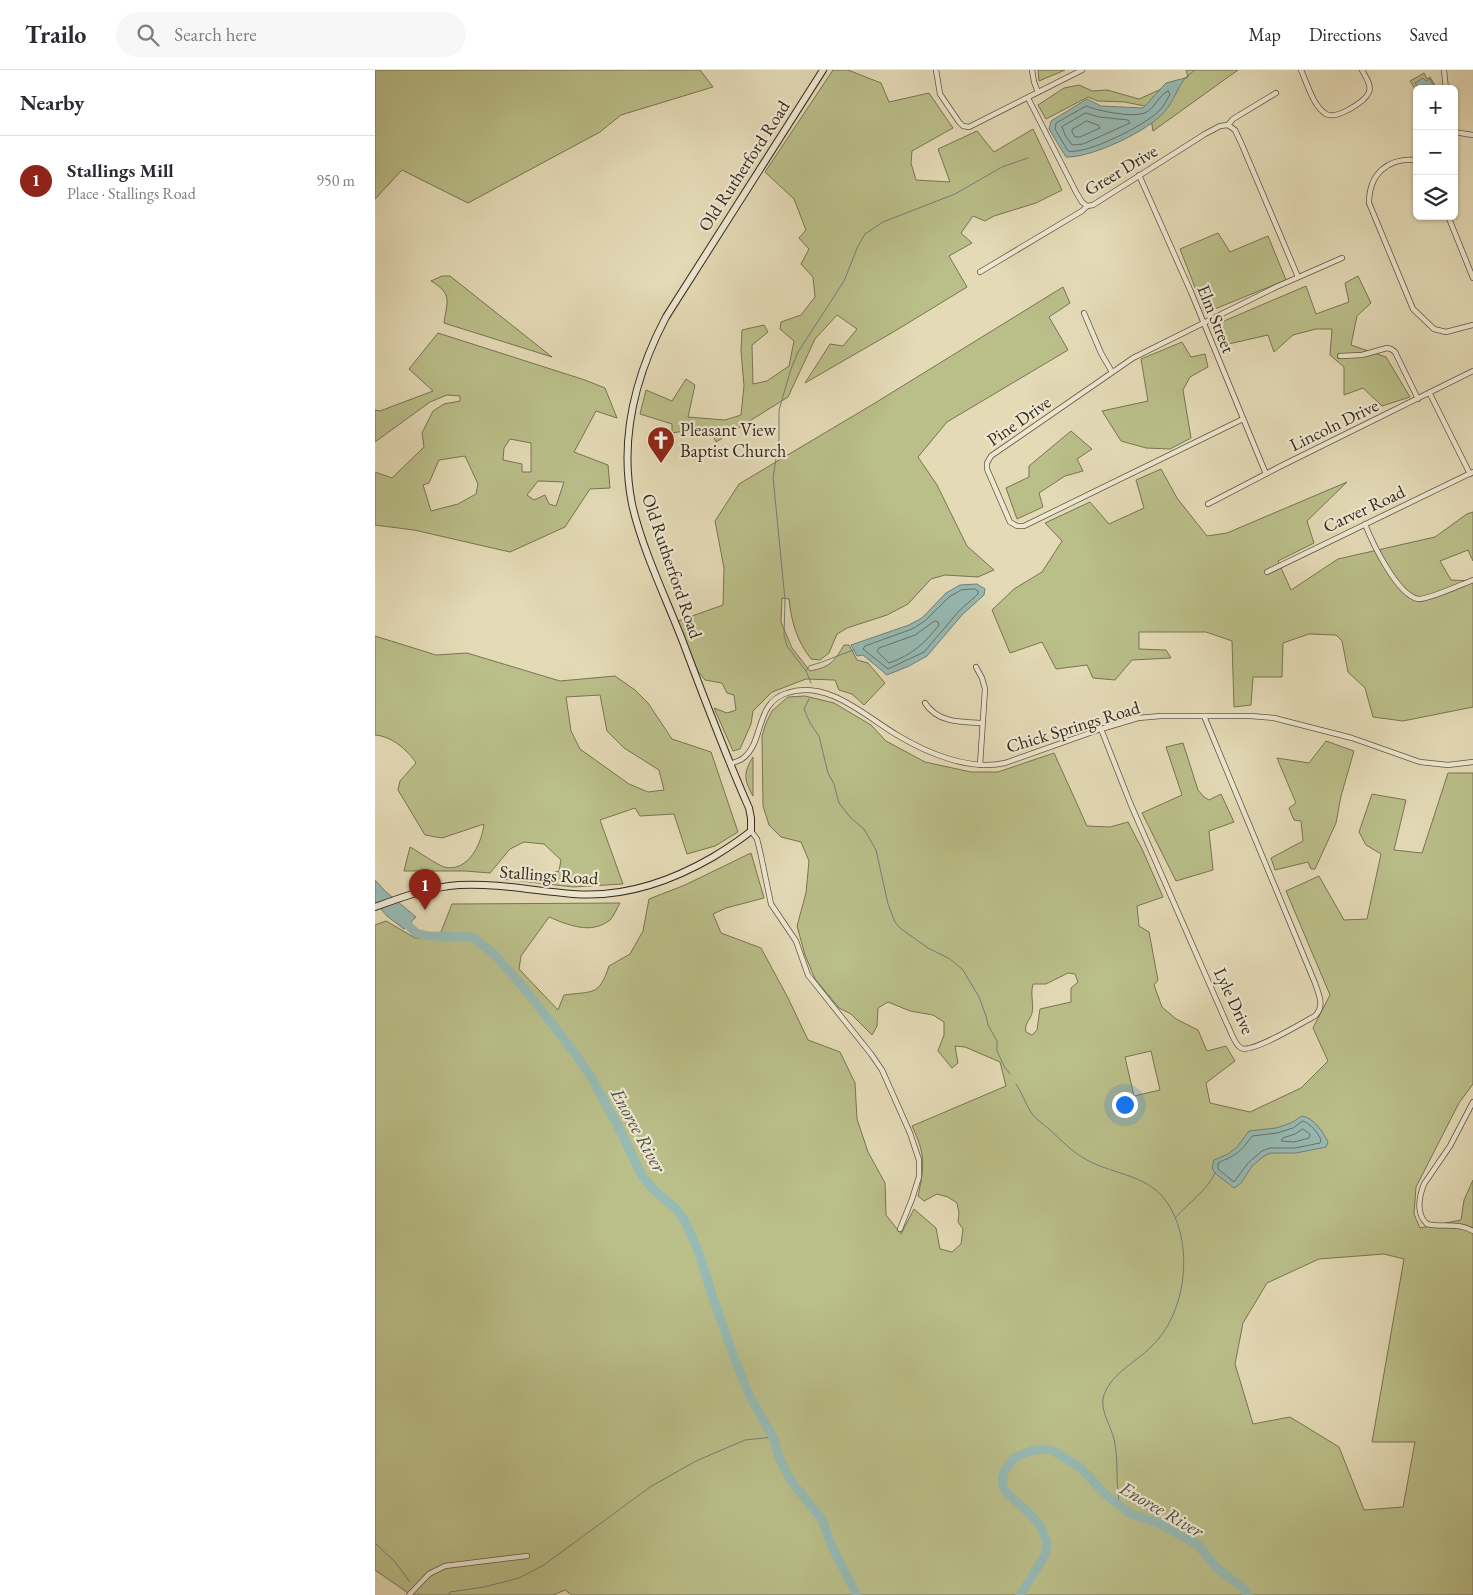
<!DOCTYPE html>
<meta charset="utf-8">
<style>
:root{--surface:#fff;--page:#f7f7f7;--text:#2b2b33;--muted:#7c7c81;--line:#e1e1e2;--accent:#8f2418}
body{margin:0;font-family:"EB Garamond",serif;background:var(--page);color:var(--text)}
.controls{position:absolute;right:15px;top:15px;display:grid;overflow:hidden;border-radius:8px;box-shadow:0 1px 4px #0004}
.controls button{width:45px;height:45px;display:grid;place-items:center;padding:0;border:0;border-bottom:1px solid var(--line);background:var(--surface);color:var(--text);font:25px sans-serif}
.you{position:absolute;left:749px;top:1034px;width:18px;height:18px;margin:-12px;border:4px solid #fff;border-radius:50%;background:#1a73e8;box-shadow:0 0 0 8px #1a73e833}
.badge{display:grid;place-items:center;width:32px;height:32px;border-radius:50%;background:var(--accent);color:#fff;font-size:16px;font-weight:700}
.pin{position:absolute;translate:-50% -41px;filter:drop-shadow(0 1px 2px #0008)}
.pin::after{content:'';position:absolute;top:26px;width:18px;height:15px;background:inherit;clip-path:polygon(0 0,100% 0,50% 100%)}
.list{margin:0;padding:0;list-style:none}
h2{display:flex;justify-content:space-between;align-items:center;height:65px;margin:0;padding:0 20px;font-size:21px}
h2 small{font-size:16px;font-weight:400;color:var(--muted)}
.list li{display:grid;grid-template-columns:32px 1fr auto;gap:15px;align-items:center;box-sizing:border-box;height:90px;padding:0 20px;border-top:1px solid var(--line)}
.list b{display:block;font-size:19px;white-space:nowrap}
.list p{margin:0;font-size:16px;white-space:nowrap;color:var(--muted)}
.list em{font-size:16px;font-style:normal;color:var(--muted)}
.icon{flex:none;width:28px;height:28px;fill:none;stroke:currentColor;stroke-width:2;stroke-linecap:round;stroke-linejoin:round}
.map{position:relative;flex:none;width:1098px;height:1525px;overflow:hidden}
header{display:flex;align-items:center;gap:30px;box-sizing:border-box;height:70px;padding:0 25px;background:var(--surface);border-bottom:1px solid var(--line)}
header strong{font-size:24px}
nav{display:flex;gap:28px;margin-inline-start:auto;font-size:18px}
.search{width:350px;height:45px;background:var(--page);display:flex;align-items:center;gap:12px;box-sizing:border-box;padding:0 18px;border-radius:28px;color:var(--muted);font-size:19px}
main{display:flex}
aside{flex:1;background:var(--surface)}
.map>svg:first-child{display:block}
.green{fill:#babe89;stroke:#787454;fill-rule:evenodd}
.water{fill:#97bab4;stroke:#708078}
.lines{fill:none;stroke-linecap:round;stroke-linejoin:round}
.shore{stroke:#667269;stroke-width:1}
.stream{stroke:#708078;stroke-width:1}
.river{stroke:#97bab4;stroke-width:9}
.street-casing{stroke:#615544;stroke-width:6}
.secondary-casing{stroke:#35291e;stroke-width:8}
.street{stroke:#ede7d0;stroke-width:4.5}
.secondary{stroke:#ede7d0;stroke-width:6}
.labels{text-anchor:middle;stroke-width:4.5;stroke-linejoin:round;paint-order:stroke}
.street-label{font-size:18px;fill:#35291e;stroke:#ede7d0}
.poi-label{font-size:18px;fill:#35291e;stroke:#ede7d0;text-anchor:start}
.water-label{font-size:19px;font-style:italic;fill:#4e4d44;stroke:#ede7d0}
</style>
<header>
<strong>Trailo</strong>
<div class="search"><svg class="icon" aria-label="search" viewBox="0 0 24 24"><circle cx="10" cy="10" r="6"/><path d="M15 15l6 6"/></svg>Search here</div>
<nav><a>Map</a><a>Directions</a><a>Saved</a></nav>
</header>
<main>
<aside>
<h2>Nearby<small></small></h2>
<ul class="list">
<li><span class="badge">1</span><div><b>Stallings Mill</b><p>Place · Stallings Road</p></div><em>950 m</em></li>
</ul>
</aside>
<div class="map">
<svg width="1098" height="1525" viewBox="0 0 1098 1525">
<rect width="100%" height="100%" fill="#e4dab6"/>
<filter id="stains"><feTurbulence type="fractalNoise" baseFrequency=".004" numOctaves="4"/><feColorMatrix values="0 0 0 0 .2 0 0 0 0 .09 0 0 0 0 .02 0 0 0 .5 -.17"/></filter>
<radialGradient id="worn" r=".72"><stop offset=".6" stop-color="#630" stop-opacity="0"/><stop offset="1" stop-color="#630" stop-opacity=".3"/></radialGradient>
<g class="green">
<path d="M0,0H325L338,17L246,45L225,62L93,133L27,100L0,129Z"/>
<path d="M458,0H473L506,13L514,32L554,23L578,58L537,81L536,93L541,110L575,112L563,79L602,61L619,82L658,59L687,120L661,133L619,146L610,151L598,146L586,163L597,173L574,186L592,217L520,261L430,313L455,274L468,276L482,259L462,245L440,269L413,327L341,372L334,357L297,363V354L265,344L271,320L297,331L311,309L320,315L313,347L350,350L366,345L369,316L366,281L367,260L389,255L393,262L377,275L378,314L392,311L414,296L419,271L405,259L406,252L426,245L440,227L438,207L426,194L434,179L424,168L431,160L419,129L390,102Z"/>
<path d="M663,0H690L664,11Z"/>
<path d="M811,0H863L778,61L774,37L750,32L723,31L713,27L671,49L663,35L689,18L704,15L717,21L732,20L764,29L813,7Z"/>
<path d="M1049,3L1052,9L1055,7L1061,17L1058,19H1042V22L1035,11Z"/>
<path d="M843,163L855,182L893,166L911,210L830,243L805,179Z"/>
<path d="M67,206H75L177,287L69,253C72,231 78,224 56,211Z"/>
<path d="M983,206L996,233L982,246L976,275L1011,287L1035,327L1007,336L988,318L969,325V297L955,285L957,259H941L918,265L899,282L893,265L849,275L842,254L931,216L941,244L974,232L970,213Z"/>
<path d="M688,217L695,233L674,247L693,280L572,352L543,387L562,415L592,476L619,500L603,507L570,505L556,509L533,534L512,545L472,558L462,564L454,583L445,590L436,589C422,571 416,551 414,529L407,528L406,552L417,578L435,601C455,597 459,592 469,575H474L482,590L493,593L510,613L489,635L477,624L464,620L460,610L431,609L397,622L378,641L376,654L365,679L358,681L339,638L352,643L361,640L359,625L352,623L347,613L330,610L322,600L303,551L348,535L349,498L340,451L364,414L500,333Z"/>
<path d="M63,263L210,310L230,318L242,348L221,341L199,382L233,395L235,418L215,419L190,457L135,482L39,460L0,455V402L17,408L49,377L47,363L58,341L69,334L85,331V326L72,325L55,332L0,372V340L5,341L58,321L34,299ZM135,369L156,373V402H147V394L128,390L129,378ZM90,386L103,414L101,424L83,434L56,441L48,415L54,413L64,390ZM163,411L189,412L181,436L174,434L170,425L159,430L152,425Z"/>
<path d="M807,272L816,287L830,284L833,297L815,307L808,320L816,368L795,379L771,378L746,371L727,341L773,331L766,289Z"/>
<path d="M696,361L717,379L702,389L708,401L690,406L664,423L668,437L642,449L631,418L654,407V396Z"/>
<path d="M786,399L802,428L832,466L852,463L972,412L932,451L939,473L903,491L916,520L963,489L1060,467L1092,444L1098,442V491L1093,480L1065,491L1076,510L1098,511V637L1028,651L998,647L990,618L973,602L967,571L961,565L934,564L908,573L907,607H878L876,635L859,637L857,571L831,562H764V579L791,580L796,588L757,590L740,610L718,608L712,595L681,599L667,572L635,583L617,540L639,519L667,502L687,471L670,453L715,432L734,454L769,438L761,410Z"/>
<path d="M0,566L61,585L92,583L185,611L240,606L260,620L273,633L297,669L336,682L363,762L340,776L312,784L299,744L265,746L260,738L225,750L248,814L198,817L128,809L165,806L184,801L186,790L169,774L149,772L135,779L115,803L90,801H29L35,777C44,782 61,794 69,797C94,803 107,772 109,754L67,768L50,765L23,720L25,711L41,693C33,680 16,666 0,665ZM225,625L232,661L249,678L284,700L289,720L273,722L254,714L205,679L196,661L191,627Z"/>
<path d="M430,626L459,633L496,655L511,671L550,692L596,702H623L679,683L712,756L735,757L753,752L767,779L788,827L762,836L764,856L774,862L783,910L779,915L787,937L801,949L823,960L832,981L851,976L860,991L831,1013L835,1033L875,1042L926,1018L953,991L938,958L955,925L911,821L944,806L969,850L992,849L1006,784L991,775L984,762L997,724L1031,730L1019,780L1047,783L1073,703H1098V1014L1084,1033L1041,1117L1039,1144L1045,1158L1086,1150L1089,1130L1098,1110V1525H197L190,1520L178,1525H36L0,1500V855L11,851L40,868L64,867L77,834L245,833C242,838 239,846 235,850C216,865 193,855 174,847L146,886L144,899L183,940L189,925C219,921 224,926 234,896L255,884L268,861L274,829L310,815L376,783L389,828L351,838L338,844L346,863L386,878L413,928L433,970L465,982L480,1013L482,1049L493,1082L510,1113L511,1145L526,1164L539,1139L561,1158L565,1179L577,1182L586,1174L588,1159L583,1152L584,1143L582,1133L573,1127L562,1124L549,1131L543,1126C550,1096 550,1083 537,1056L631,1016L625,992L590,977L580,976L583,993L577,998L563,981L569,965V952L558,945L535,941L513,932L503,938L502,956L497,965L476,944L464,938L440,909L430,885L422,856L431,823L434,791L426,772L406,767L394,755L388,736L387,666L391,653L397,641L413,627ZM693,903L700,904L703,912L696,918V932L665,939L662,960L657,965L651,962C649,953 655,951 657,943C659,933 655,925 658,914H671ZM776,981L785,1020L759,1026L750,987ZM1009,1184L1029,1189L997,1372H1040L1028,1437L989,1440L964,1377L915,1347L878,1354L860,1294L868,1253L892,1213L944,1189Z"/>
<path d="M951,671L979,681L966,726L961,753L940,799H936L933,792L900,800L896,788L928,771L926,751L919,750L914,738L921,733L902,688L934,693Z"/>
<path d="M808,673L823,720L829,727L834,730L846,724L859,752L834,761L838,800L801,811L767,743L807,725L791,677Z"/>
<path d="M378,687V726C369,710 368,703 378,687Z"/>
</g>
<g class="water">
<path d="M810,8C802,19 798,32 790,41C774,61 716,88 691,87L674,59L676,51L712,29L726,36L768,38L791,13Z"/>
<path d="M1048,8L1051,11L1055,9L1059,17L1056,19H1044L1040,13Z"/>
<path d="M602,514L610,519L609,525L587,545L552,586L534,596L512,605L488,585L482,586L476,575L534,555L547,548L571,523L585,515Z"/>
<path d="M0,810L10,821L41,847L29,859L12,846L0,832Z"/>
<path d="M927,1046C939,1048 948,1062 953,1072L951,1077L921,1083H895L889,1086L877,1096L866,1113L859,1118L840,1103L837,1098L839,1090L853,1084L862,1077L874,1061L901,1058L916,1053Z"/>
</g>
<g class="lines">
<g class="shore">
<path d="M793,21L795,24C792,30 789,36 784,41C770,55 712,85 693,81L680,59L681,53L711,36C724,41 757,48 770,43C779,39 784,25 793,21Z"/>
<path d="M711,43L724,47L753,50L755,53L708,74L697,75L690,65L687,57Z"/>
<path d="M712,51L723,55L725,58L705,67H700L697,62V60Z"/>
<path d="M600,519L603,521V524L584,541L549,582L513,599L488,579L490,576L537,559L550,551L574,527L586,520Z"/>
<path d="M560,551L563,552L564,555C549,574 537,585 514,593L502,581L504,578L540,565Z"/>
<path d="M928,1051C936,1054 943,1063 946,1070L945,1073L920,1078H895L887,1081L873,1093L859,1112L843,1099V1093C862,1084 864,1084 877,1066L902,1063L918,1058Z"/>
<path d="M928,1059L935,1064L934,1068L919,1072L906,1071L908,1068L920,1064Z"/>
</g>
<g class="stream">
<path d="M810,8L820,0"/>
<path d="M431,601L434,596C450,592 463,585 479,580"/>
<path d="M436,613L431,601L412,576L409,565L410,530L399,417L398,408L404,369V340L416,299L423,282L469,211L483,176L490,164L508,152L580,124L627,97L653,88"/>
<path d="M434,629L429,639L435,653L444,666L453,703L459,714L464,733L475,747L489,759L501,780L513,834L520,852L525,858L553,878L575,889L588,900L604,927L611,946L613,955L622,971V981L629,996L635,1004"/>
<path d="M641,1014C647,1023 651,1035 657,1044C662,1050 668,1054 674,1059C686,1070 697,1082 712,1090C741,1106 776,1104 795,1137C819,1178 811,1244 776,1277C760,1293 733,1305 728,1329C726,1342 736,1357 739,1369C744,1391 740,1414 745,1436"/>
<path d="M801,1147C814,1132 831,1122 840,1103"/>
<path d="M0,1473L20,1492L35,1512"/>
<path d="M43,1524L44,1525"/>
<path d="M73,1525L75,1522L109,1517L144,1508L169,1495L275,1417L321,1391L370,1370L398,1367"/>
</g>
<g class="river">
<path d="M25,847L41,863L53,866L97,867L118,883L149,918L192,973L215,1005L246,1062L267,1106L279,1120L301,1139L309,1149L323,1180L338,1228L359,1287L374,1325L398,1367L405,1390L415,1409L448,1451L456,1475L482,1525"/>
<path d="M645,1525L671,1484L672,1472L666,1457L654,1443L633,1424L629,1419L627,1410L629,1402L639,1388L655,1381L667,1379L677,1380L698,1393L708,1400L730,1424L754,1443L785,1454L822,1474L842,1498L868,1518L873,1525"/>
</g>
<g class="street-casing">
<g id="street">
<path d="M561,0L565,24L584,52L588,56L594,57L707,0"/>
<path d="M657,0L659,12L663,22"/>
<path d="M926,0C932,13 938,36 951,44C961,50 990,32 994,22C997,15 990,6 987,0"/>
<path d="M1069,0L1071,19"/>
<path d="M653,28L701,122L707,132L712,136"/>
<path d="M853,55L860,60L867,75L923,207"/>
<path d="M1079,62L1098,65"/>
<path d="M1042,90C1013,87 994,104 994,133L1038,239L1059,259L1071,262L1098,255"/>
<path d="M764,105L816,222L891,404"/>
<path d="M1073,146L1098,208"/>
<path d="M605,202L707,141L712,136L718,135L830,64L845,56L853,55L858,49L901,23"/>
<path d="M709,243L726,283L737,302"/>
<path d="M965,286L987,285L1012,278L1016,279L1020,282L1043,329"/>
<path d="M1055,324L1095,404"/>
<path d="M868,349L649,456H642L635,452L612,399V393L616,386L758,288L901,217L967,188"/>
<path d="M833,434L906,396L1098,301"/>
<path d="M990,454C997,472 1022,525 1043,529C1053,530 1087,514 1098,510"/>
<path d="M892,502L1098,402"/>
<path d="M601,597L607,608L610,619L605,695"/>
<path d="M550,633C563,653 586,652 607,653"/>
<path d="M726,659L756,735L852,954C856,961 859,974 866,978C877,984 928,952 940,946C950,936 944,925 940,913L829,646"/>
<path d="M356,694C359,692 364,691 367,689C390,673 379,633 412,623C452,609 490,646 522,665C552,683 594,701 630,693L726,659L763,648L786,646H876L899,648L977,668L1045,692L1073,695L1098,692"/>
<path d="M376,761L382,769L385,781L396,834L421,871L433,905L496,984L507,1000L535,1063L544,1090V1107L537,1129L525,1159"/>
<path d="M1098,1032L1075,1076L1049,1114C1044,1127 1041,1144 1052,1154C1068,1158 1083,1152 1098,1161"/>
<path d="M34,1525L54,1504L70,1496L152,1486"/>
</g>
</g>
<g class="secondary-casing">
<path id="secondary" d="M0,837C27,827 55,817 84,815C122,813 160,821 198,824C248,828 295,812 338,787C351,779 364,771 376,761V748L374,738C350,684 329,628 308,572C291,528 267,479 257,434C244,369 261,304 291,247L448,0"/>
</g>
<use href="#street" class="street"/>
<use href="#secondary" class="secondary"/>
</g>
<defs>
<g id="church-pin" transform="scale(1.4375)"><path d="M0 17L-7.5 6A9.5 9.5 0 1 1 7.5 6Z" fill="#8f2418" stroke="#ede7d0"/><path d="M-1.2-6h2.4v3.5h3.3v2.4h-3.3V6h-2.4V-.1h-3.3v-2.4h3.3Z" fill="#fff"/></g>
</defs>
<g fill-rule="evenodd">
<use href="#church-pin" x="286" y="370"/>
</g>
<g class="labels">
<g class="street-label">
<text transform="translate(369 96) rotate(-57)" y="6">Old Rutherford Road</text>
<text transform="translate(746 100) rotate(-31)" y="6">Greer Drive</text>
<text transform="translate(841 249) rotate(68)" y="6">Elm Street</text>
<text transform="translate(644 351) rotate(-35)" y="6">Pine Drive</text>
<text transform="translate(959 355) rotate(-26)" y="6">Lincoln Drive</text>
<text transform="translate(989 439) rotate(-25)" y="6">Carver Road</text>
<text transform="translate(297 496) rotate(71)" y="6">Old Rutherford Road</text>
<text transform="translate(698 657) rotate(-17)" y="6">Chick Springs Road</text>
<text transform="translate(174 805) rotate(4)" y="6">Stallings Road</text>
<text transform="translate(859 931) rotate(65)" y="6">Lyle Drive</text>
</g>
<g class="poi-label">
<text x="305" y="366">Pleasant View<tspan x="305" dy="21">Baptist Church</tspan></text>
</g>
<g class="water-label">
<text transform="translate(264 1060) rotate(61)" y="7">Enoree River</text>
<text transform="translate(787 1439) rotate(30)" y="7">Enoree River</text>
</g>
</g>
<rect width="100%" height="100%" filter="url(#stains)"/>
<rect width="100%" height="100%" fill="url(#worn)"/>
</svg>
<div class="controls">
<button>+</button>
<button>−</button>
<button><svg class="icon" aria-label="layers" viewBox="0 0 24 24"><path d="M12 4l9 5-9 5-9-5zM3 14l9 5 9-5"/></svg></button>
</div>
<div class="you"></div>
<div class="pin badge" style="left:50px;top:840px">1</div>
</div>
</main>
